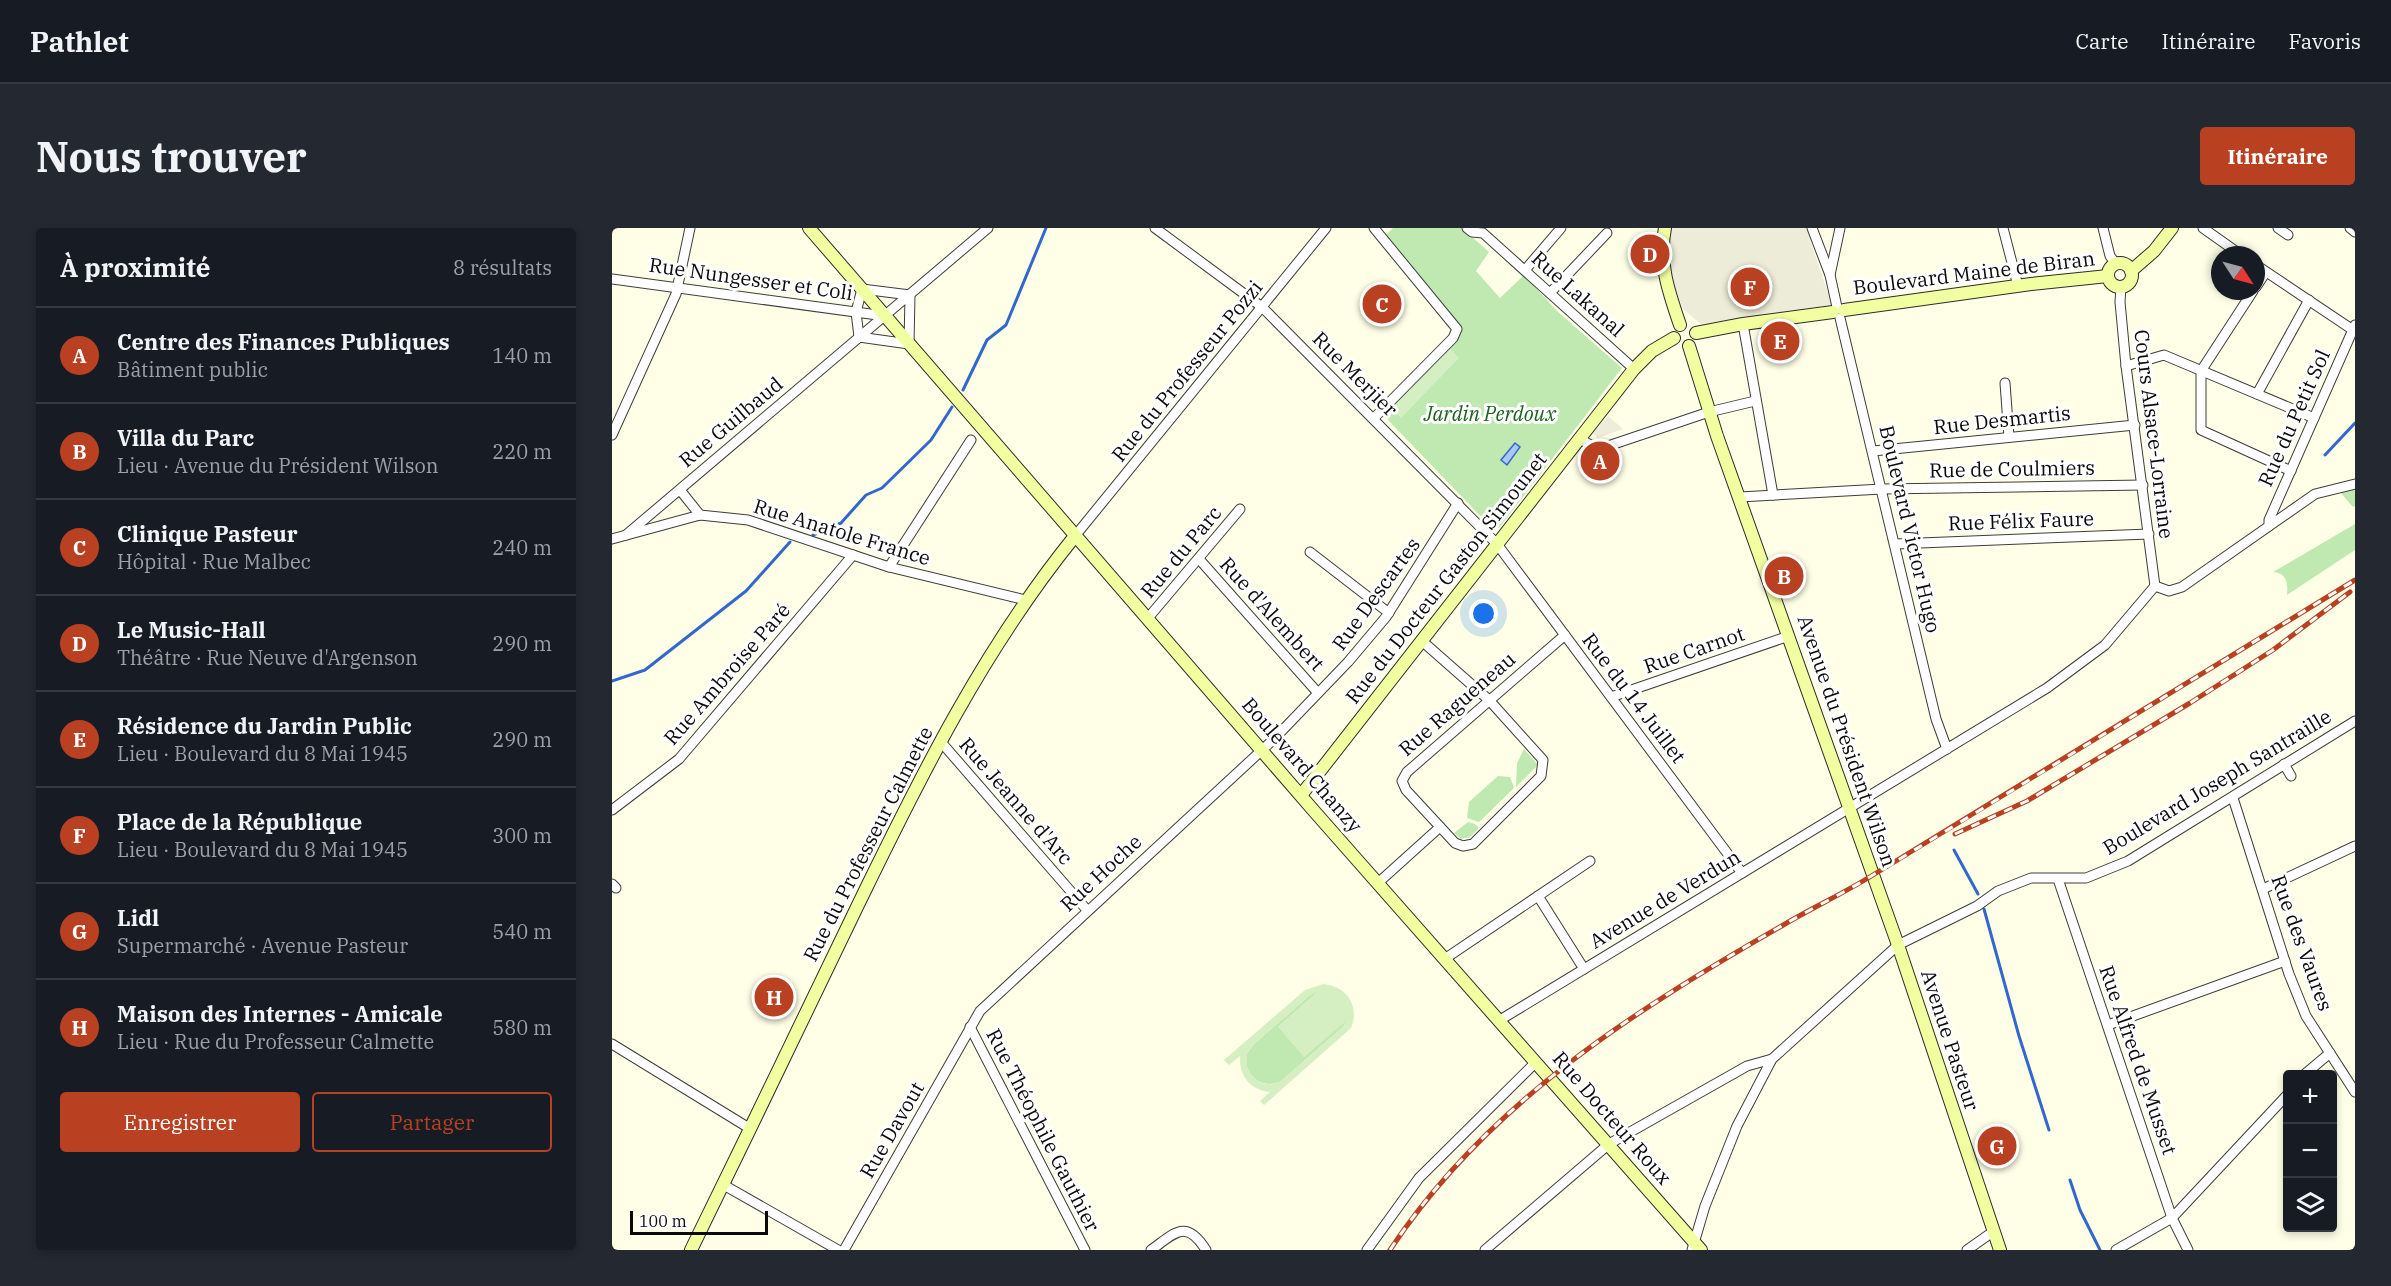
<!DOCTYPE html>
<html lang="fr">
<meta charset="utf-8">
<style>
:root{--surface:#171b24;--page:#242831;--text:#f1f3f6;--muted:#9ea1a6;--line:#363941;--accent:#b94122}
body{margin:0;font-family:"IBM Plex Serif",serif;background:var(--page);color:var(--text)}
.controls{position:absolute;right:18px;bottom:18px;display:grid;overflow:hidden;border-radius:6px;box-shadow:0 3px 9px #0003}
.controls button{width:54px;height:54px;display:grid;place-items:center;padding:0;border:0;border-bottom:2px solid var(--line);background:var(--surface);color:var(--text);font:30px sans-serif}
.compass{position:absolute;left:1599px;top:18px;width:54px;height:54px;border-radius:50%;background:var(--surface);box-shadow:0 3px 9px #0003;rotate:126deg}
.scale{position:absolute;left:18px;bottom:15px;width:138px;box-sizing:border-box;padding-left:6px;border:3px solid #0a0a0a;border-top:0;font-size:16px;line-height:21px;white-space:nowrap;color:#0a0a0a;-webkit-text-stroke:4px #fff;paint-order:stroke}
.you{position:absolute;left:872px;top:386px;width:21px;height:21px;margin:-15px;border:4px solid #fff;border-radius:50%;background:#1a73e8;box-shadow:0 0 0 9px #1a73e833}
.badge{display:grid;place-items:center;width:39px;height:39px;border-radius:50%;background:var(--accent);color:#fff;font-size:20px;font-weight:700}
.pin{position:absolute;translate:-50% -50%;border:3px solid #fff;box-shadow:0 2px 6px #0006}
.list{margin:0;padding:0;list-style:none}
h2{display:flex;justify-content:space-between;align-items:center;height:78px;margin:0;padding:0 24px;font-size:26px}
h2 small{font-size:20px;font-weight:400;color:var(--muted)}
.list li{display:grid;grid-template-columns:39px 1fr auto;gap:18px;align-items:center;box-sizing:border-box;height:96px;padding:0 24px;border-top:2px solid var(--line)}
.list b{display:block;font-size:22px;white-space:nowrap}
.list p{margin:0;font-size:20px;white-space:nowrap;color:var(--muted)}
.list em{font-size:20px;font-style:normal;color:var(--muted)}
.actions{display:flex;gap:12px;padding:18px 24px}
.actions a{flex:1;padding:14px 0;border:2px solid var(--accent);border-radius:6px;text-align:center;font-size:21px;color:var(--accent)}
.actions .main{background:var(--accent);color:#fff}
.icon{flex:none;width:33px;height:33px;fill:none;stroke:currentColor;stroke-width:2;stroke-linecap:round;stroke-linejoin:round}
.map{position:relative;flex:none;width:1743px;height:1022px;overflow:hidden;border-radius:6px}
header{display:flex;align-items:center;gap:36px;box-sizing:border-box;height:84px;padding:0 30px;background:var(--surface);border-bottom:2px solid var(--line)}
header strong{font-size:28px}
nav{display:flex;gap:33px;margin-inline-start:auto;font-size:21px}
.intro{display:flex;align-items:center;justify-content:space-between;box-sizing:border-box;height:144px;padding:0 36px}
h1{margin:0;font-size:42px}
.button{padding:15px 27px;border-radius:6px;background:var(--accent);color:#fff;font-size:21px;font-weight:700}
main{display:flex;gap:36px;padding:0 36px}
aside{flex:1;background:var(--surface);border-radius:6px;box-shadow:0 3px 9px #0003}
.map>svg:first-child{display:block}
.green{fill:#c0e8b1}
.pitch{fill:#d5efc3;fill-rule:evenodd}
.plaza{fill:#ececd8}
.water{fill:#abc7f6;stroke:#3268cd;stroke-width:1.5}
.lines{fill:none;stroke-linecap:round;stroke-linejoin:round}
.stream{stroke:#3268cd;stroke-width:3}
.minor-casing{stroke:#3d3d3d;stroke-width:11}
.secondary-casing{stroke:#2c2c2c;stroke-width:14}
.minor{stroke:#fff;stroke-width:9}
.secondary{stroke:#f2ffa1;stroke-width:12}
.rail-casing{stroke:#b94122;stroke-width:5}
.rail{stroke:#fff;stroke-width:3;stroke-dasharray:9;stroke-linecap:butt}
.labels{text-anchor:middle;stroke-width:6;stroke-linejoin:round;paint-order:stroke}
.street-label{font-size:20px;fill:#0a0a0a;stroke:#fff}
.park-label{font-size:20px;font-style:italic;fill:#1b601e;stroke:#fff}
</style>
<header>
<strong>Pathlet</strong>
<nav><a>Carte</a><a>Itinéraire</a><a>Favoris</a></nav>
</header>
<div class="intro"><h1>Nous trouver</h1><a class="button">Itinéraire</a></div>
<main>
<aside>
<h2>À proximité<small>8 résultats</small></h2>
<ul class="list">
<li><span class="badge">A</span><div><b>Centre des Finances Publiques</b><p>Bâtiment public</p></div><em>140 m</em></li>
<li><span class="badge">B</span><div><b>Villa du Parc</b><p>Lieu · Avenue du Président Wilson</p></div><em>220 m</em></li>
<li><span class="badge">C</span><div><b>Clinique Pasteur</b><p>Hôpital · Rue Malbec</p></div><em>240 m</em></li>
<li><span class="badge">D</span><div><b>Le Music-Hall</b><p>Théâtre · Rue Neuve d'Argenson</p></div><em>290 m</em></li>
<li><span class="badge">E</span><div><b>Résidence du Jardin Public</b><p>Lieu · Boulevard du 8 Mai 1945</p></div><em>290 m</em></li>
<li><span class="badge">F</span><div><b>Place de la République</b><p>Lieu · Boulevard du 8 Mai 1945</p></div><em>300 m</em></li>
<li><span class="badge">G</span><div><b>Lidl</b><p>Supermarché · Avenue Pasteur</p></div><em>540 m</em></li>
<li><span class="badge">H</span><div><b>Maison des Internes - Amicale</b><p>Lieu · Rue du Professeur Calmette</p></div><em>580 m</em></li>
</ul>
<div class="actions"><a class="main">Enregistrer</a><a>Partager</a></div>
</aside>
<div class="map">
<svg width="1743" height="1022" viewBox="0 0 1743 1022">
<rect width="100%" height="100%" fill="#feffe6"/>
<g class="green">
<path d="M781,0H850L877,24L864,43L888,70L912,47L945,83L1010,140L887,300H880L775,191L777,179L848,107L849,98L773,8Z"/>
<path d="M1743,261V278L1741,279L1728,264Z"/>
<path d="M1743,296V322L1675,367C1676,355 1675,345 1661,344Z"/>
<path d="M912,521L926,537L904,559L905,535Z"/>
<path d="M886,548L898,549L902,560L867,594L855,590L857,574Z"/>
<path d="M856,594L863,596L867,600L858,609L849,611L842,605Z"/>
<path d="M708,762L666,799L734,793L732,798L668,854C653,859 641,854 635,839V826L641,817L698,767Z"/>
</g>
<g class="pitch">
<path d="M837,119L847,130L789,190L778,180Z"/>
<path d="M711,756C735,758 748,778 739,800L652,877L648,873L658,864C638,862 627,848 628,828L617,837L612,832L693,762ZM707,763L666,799L692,829L733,794L732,798L668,854C653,860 641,853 635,839V826L641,817L698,767Z"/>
</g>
<g class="plaza">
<path d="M1059,0H1194L1220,77L1089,96L1071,81L1056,40L1054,23Z"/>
<path d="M996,188L1011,201L986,210L981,205Z"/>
</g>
<path class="water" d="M903,215L908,219L895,237L889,232Z"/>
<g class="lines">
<g class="stream">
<path d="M351,162L375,112L394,97L434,0"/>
<path d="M1713,227L1743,195"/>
<path d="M201,307L229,295L254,267L270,260L319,212L340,179"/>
<path d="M0,453L33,442L134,363L178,314"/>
<path d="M1342,622L1366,666"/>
<path d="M1372,681L1407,808L1437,902"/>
<path d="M1458,952L1468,982L1488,1022"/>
</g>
<g class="minor-casing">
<g id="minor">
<path d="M543,0L650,79L885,316L1130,645"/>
<path d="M855,0L860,4L871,5L1022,141"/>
<path d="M1200,0L1218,47L1225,79"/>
<path d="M1391,0L1406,58"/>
<path d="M1491,0L1498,28L1504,36"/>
<path d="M1591,0L1629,27"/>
<path d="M1666,0L1676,7"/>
<path d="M1738,0L1743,4"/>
<path d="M1644,37L1741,102"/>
<path d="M913,42L949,0"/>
<path d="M1218,47L1228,0"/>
<path d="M0,51L273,88"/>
<path d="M1509,59L1508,74L1514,138L1543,358"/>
<path d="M1644,59L1654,44"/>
<path d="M250,61L298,67L297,116L247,109L244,84Z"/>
<path d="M1641,63L1589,143V202L1679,243"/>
<path d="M938,65L995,5"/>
<path d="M1228,90L1324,491L1335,521"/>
<path d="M1131,96L1161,267"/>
<path d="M1514,138L1552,127L1702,190"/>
<path d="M1393,155L1397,209"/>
<path d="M1645,166L1697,72"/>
<path d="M762,190L841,110L845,101L762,0"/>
<path d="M0,207L64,66L78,0"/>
<path d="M968,211L982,219L990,220L1097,184L1143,173"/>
<path d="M1261,223L1523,197"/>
<path d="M68,262L88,287"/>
<path d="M1128,269L1270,261L1531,257"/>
<path d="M1657,298V292L1743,97"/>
<path d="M14,307L376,0"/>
<path d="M463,308L714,0"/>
<path d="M0,311L88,287L136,292L277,339L414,372"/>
<path d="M1283,316L1537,306"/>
<path d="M698,324L777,385"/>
<path d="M587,331L706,465"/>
<path d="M277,339L359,212"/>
<path d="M1543,358L1557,363L1570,359L1703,266L1743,256"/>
<path d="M536,390L628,281"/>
<path d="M810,413L877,472L931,532L929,548L861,616L851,618L843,615L794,562L790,553L795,544L953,407"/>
<path d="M999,469L1177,408"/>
<path d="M329,514L475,682"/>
<path d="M1672,536L1679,548"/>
<path d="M1621,570L1677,746L1694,788L1743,864"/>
<path d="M0,582L67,531L241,327"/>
<path d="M1446,651L1560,990L1576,1022"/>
<path d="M767,654L828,599"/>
<path d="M0,656L4,660"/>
<path d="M1651,661L1743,618"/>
<path d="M926,668L972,741"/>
<path d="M834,730L978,633"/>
<path d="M888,792L1435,460L1493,417L1543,358"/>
<path d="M1496,797L1673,733"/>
<path d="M358,799L473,1022"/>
<path d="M0,816L137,900"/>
<path d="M1693,846L1718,825"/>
<path d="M110,956L226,1022"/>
<path d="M232,1022L368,783L663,510L736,434L774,389L846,275"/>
<path d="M539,1022C563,1005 574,990 594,1022"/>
<path d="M755,1022L807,950L924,834"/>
<path d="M873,1022L997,916L1135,838L1160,831"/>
<path d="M1080,1022L1093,978L1125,898L1160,831L1286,717L1365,678L1386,663L1419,650H1474L1516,633L1743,493"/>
<path d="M1355,1022L1382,1003"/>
<path d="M1504,1022L1560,990L1676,866"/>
</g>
</g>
<g class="secondary-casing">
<g id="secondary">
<path d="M197,0L702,583L1089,1022"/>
<path d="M1053,0C1046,34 1057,65 1068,97"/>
<circle cx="1508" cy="47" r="12"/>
<path d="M1519,43L1542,23L1560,0"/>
<path d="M1232,82L1419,56L1496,48"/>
<path d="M1084,105L1131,96L1221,84"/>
<path d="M1077,118L1105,208L1286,717L1388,1022"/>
<path d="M690,566L1022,141L1040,123L1062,110"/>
<path d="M79,1022C135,908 190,793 245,679C308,549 372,420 463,308"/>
</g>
</g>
<use href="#minor" class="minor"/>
<use href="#secondary" class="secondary"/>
<g class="rail-casing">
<g id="rail">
<path d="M1343,606L1415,573L1578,475L1661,422L1738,364"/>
<path d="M778,1022C875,875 1023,782 1173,696C1202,679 1232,665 1261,647C1422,550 1582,450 1743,352"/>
</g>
</g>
<use href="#rail" class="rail"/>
</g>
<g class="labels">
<g class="street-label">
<text transform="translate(1362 45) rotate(-7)" y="7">Boulevard Maine de Biran</text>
<text transform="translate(139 51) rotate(8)" y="7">Rue Nungesser et Coli</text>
<text transform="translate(966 66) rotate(42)" y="7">Rue Lakanal</text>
<text transform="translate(575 143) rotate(-51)" y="7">Rue du Professeur Pozzi</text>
<text transform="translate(743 146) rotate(45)" y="7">Rue Merjier</text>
<text transform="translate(1682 190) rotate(-66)" y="7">Rue du Petit Sol</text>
<text transform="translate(1390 192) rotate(-6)" y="7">Rue Desmartis</text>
<text transform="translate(119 194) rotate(-40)" y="7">Rue Guilbaud</text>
<text transform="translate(1542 206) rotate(83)" y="7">Cours Alsace-Lorraine</text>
<text transform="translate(1400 241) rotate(-1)" y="7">Rue de Coulmiers</text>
<text transform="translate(1409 293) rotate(-2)" y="7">Rue Félix Faure</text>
<text transform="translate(1298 301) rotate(77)" y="7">Boulevard Victor Hugo</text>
<text transform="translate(230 304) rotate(17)" y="7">Rue Anatole France</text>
<text transform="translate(569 324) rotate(-50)" y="7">Rue du Parc</text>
<text transform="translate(834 350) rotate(-52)" y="7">Rue du Docteur Gaston Simounet</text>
<text transform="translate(764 366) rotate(-54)" y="7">Rue Descartes</text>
<text transform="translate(660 386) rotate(48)" y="7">Rue d'Alembert</text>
<text transform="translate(1082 422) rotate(-19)" y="7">Rue Carnot</text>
<text transform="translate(115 446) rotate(-49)" y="7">Rue Ambroise Paré</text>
<text transform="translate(1022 470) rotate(53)" y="7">Rue du 14 Juillet</text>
<text transform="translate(845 476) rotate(-41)" y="7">Rue Ragueneau</text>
<text transform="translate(1235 513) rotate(71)" y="7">Avenue du Président Wilson</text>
<text transform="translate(690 537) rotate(49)" y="7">Boulevard Chanzy</text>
<text transform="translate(1605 554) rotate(-31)" y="7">Boulevard Joseph Santraille</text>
<text transform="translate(404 573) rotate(49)" y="7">Rue Jeanne d'Arc</text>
<text transform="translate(256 616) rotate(-63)" y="7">Rue du Professeur Calmette</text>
<text transform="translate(489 645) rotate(-43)" y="7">Rue Hoche</text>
<text transform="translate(1053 671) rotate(-31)" y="7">Avenue de Verdun</text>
<text transform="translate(1690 715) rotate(70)" y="7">Rue des Vaures</text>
<text transform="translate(1338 812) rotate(72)" y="7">Avenue Pasteur</text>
<text transform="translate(1526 832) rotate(71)" y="7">Rue Alfred de Musset</text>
<text transform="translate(1000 890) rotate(49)" y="7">Rue Docteur Roux</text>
<text transform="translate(280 902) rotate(-60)" y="7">Rue Davout</text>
<text transform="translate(431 902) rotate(63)" y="7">Rue Théophile Gauthier</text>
</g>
<g class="park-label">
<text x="878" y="193">Jardin Perdoux</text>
</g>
</g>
</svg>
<div class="controls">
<button>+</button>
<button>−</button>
<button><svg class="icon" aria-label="layers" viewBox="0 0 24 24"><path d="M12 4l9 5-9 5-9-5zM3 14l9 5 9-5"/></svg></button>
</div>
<svg class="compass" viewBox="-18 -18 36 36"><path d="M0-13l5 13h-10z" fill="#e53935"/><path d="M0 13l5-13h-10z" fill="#9ea1a6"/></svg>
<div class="scale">100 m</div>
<div class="you"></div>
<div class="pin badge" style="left:988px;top:233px">A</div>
<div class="pin badge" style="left:1172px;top:348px">B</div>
<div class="pin badge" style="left:770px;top:76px">C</div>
<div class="pin badge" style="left:1038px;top:26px">D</div>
<div class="pin badge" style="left:1168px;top:113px">E</div>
<div class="pin badge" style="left:1138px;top:59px">F</div>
<div class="pin badge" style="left:1385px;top:918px">G</div>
<div class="pin badge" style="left:162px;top:769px">H</div>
</div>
</main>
